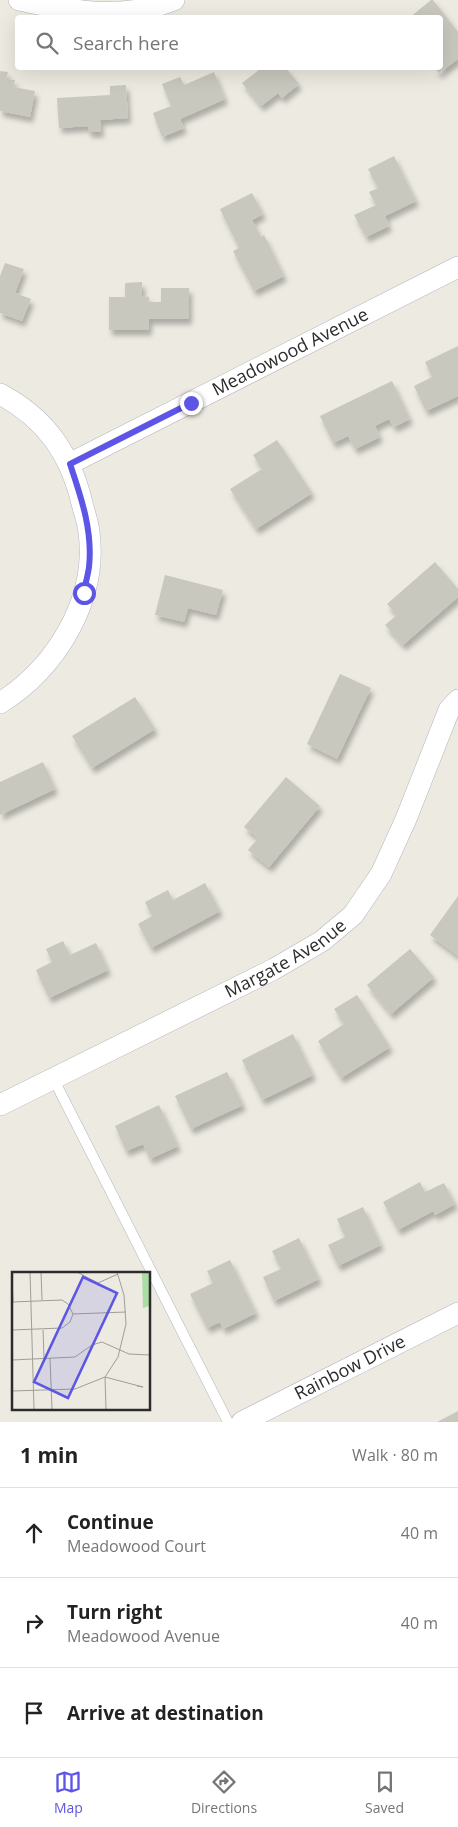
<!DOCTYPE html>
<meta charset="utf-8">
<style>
:root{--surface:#fff;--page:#f6f6f6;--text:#222;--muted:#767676;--line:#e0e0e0;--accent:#5d55e5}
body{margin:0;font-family:"Open Sans",sans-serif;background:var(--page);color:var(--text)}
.stop{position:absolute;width:15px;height:15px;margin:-11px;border:4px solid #5d55e5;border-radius:50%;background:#fff}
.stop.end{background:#5d55e5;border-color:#fff;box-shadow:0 1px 5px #0008}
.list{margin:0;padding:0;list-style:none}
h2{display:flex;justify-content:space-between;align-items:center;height:65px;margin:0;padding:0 20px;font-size:21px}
h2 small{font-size:16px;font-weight:400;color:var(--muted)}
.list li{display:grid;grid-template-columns:32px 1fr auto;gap:15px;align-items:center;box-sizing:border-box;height:90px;padding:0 20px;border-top:1px solid var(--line)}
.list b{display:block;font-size:19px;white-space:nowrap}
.list p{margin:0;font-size:16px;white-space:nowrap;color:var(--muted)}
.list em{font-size:16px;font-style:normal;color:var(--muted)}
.icon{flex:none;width:28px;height:28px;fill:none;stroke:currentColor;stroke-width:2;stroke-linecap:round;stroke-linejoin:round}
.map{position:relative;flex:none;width:458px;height:1422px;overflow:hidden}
.search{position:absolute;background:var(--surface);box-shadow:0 5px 20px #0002;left:15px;right:15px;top:15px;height:55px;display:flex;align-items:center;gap:12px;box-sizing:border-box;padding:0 18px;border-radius:5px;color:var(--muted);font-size:19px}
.sheet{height:335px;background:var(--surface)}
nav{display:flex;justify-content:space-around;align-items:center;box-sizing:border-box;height:70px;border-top:1px solid var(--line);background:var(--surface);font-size:14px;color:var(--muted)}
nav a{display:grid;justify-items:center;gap:2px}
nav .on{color:var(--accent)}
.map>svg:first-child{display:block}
.building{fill:#c8c8bf;filter:url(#shadow)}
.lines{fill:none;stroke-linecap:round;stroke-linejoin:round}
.lane-casing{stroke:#b5b4be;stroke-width:11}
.street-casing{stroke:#b5b4be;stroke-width:22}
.lane{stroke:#fff;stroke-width:10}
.street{stroke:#fff;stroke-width:21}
.route{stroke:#5d55e5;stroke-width:6}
.labels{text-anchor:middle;stroke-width:4;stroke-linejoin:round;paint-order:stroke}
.street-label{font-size:18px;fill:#2c2c2c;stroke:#fff}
.inset-road{fill:none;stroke:#9f9e99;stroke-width:1}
.view{fill:#5d55e5;fill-opacity:0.15;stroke:#5d55e5;stroke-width:2.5}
.inset-edge{fill:none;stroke:#2c2c2c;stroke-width:2.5}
</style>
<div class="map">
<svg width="458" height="1422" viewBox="0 0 458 1422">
<defs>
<filter id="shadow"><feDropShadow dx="3" dy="5.5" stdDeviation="2.5" flood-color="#0004"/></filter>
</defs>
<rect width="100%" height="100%" fill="#eceae1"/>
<g class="building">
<path d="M431,0H433L458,32V59L439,73L434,68H440V18H409Z"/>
<path d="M257,68H286L299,84L282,98L278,93L261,106L242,83L259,70Z"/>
<path d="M0,71L8,72L6,79L15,80L13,87L35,91L30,117L0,111Z"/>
<path d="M214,72L225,99L180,119L184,128L162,137L153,113L171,106L162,84L180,77L184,85Z"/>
<path d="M126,85L128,118L100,120L101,132H88V126L59,128L57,98L110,95V86Z"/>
<path d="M394,156L416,201L385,216L389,226L366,237L354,215L376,205L369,192L378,188L368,169Z"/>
<path d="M252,193L263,214L252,220L261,237L264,235L284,276L254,291L233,251L239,248L220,209Z"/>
<path d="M5,263L24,269L15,293L31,299L22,321L0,313V276Z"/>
<path d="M142,282V296L149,297V302H161V288H189V319H149V330H109V297H125V283Z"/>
<path d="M458,346V396L426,411L414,386L432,377L425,362Z"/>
<path d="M392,381L410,419L394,427L389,419L375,426L380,437L355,449L348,436L333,443L320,416Z"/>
<path d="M277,440L312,493L256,529L230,489L262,469L253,455Z"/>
<path d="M435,562L458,589V597L403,645L385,625L397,615L387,604Z"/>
<path d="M165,575L223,590L216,615L188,608L184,622L155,615Z"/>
<path d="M340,674L371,688L337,759L307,744Z"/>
<path d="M135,697L155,729L92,768L72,736Z"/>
<path d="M43,762L55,789L0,815V782Z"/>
<path d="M286,777L320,806L269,867L248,850L258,838L244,827Z"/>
<path d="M205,883L220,911L151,948L138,924L152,916L145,902L168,890L173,900Z"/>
<path d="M458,896V956L430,935Z"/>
<path d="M63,941L70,955L96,943L108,970L49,998L36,970L52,962L46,949Z"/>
<path d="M410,949L434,977L391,1014L367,985Z"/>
<path d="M357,995L390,1047L341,1078L318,1041L344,1024L334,1009Z"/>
<path d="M293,1034L313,1075L262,1100L242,1060Z"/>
<path d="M227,1072L243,1105L191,1129L175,1096Z"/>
<path d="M159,1105L178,1146L150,1159L143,1144L126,1151L115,1126Z"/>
<path d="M420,1182L425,1192L444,1183L455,1204L435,1215L433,1211L398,1230L383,1202Z"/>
<path d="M363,1207L381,1245L338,1266L328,1245L345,1237L337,1219Z"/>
<path d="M299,1238L319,1279L274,1301L263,1277L281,1269L272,1251Z"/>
<path d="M230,1260L256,1313L223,1329L220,1322L207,1328L190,1294L213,1283L207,1271Z"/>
<path d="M458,1411V1422H437Z"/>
</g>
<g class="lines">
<g class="lane-casing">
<path id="lane" d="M53,1078L228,1422"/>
</g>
<g class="street-casing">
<g id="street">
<path d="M19,0C62,9 105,18 149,8C157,6 166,3 174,0"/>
<path d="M0,394C45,418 70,453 82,503C84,512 88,522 89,532C98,600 56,668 0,703"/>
<path id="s1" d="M69,464L458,267"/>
<path id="s2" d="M0,1105L274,969L322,941L353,915L381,874L406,819L449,710L458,700"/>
<path id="s3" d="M242,1422L458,1313"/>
</g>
</g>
<use href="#lane" class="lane"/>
<use href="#street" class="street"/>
</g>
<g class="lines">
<path class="route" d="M84,593C85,584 88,575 89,567C93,531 81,497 70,464L191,403"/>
</g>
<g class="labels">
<g class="street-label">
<text dy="6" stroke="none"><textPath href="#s1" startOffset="248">Meadowood Avenue</textPath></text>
<text dy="6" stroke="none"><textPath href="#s2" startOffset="321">Margate Avenue</textPath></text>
<text dy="6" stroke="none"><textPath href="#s3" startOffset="121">Rainbow Drive</textPath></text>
</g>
</g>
<g transform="translate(12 1272)">
<rect width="138" height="138" fill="#eceae1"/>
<path d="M130,0H138L137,34L131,36Z" fill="#aadca4"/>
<path class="inset-road" d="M18,0L22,137M29,0L30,28M65,0L86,11L106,2M0,6L1,29M0,30L50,28L56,32L61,42L58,50L50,56L0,58M61,42L114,40M31,58L32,86M38,86L40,137M0,88L63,85L80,73L90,70L117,82L138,83M0,119L63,117L93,105L131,115L125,114M94,137L93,105L106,85L114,52L112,23L105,0"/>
<path class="view" d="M71,5L105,21L56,126L22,110Z"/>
<rect width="138" height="138" class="inset-edge"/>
</g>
</svg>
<div class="stop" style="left:84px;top:593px"></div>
<div class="stop end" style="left:191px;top:403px"></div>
<div class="search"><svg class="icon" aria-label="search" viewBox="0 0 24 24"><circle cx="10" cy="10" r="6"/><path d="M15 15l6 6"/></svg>Search here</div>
</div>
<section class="sheet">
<h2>1 min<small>Walk · 80 m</small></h2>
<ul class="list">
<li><svg class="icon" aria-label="ahead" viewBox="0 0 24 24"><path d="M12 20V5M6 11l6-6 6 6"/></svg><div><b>Continue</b><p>Meadowood Court</p></div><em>40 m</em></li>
<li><svg class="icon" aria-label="right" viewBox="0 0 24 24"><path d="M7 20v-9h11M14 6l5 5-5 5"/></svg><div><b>Turn right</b><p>Meadowood Avenue</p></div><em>40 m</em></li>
<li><svg class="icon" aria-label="arrive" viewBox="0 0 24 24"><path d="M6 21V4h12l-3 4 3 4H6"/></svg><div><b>Arrive at destination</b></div></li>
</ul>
</section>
<nav>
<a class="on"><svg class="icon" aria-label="map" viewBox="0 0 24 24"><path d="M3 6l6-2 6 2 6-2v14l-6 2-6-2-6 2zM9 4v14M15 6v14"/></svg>Map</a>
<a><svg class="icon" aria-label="directions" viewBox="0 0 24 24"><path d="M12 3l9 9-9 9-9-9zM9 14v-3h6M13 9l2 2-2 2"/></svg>Directions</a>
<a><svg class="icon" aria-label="saved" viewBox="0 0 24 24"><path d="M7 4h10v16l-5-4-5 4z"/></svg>Saved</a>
</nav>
